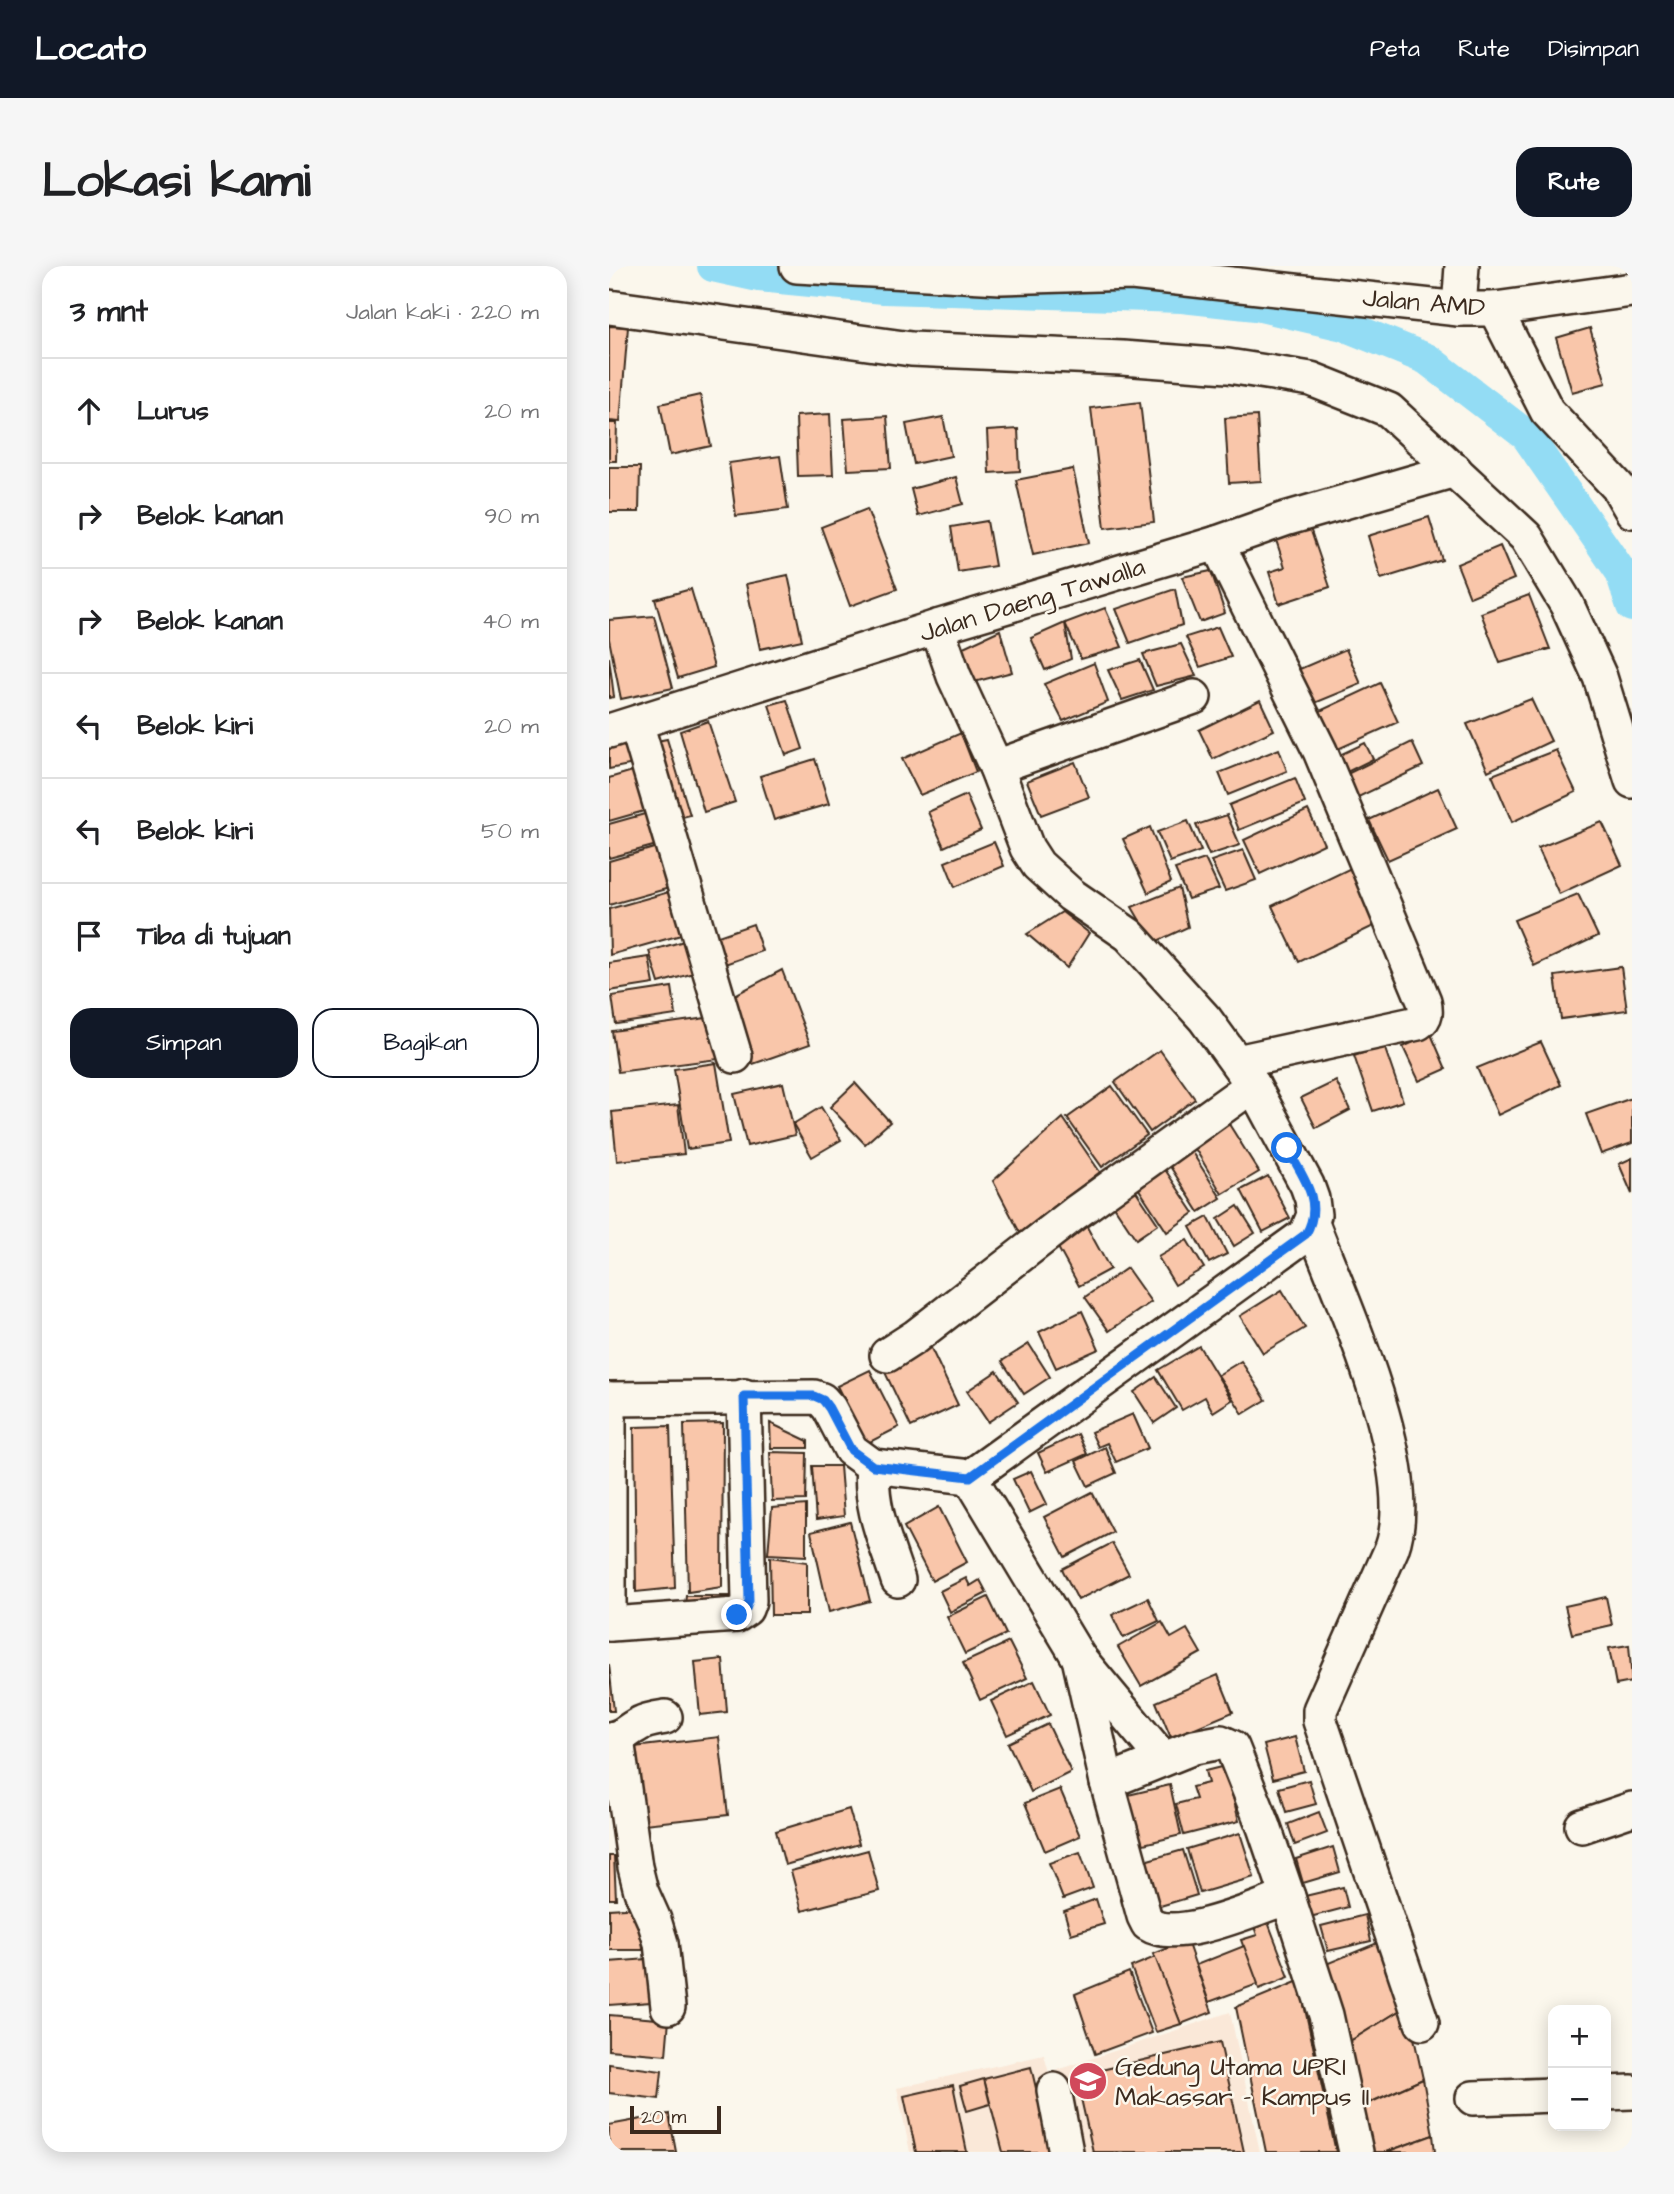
<!DOCTYPE html>
<html lang="id">
<meta charset="utf-8">
<style>
:root{--surface:#fff;--page:#f6f6f6;--text:#202124;--muted:#757577;--line:#e0e0e0;--accent:#111827}
body{margin:0;font-family:"Architects Daughter",sans-serif;background:var(--page);color:var(--text)}
.controls{position:absolute;right:21px;bottom:21px;display:grid;overflow:hidden;border-radius:14px;box-shadow:0 4px 18px #0003}
.controls button{width:63px;height:63px;display:grid;place-items:center;padding:0;border:0;border-bottom:2px solid var(--line);background:var(--surface);color:var(--text);font:35px sans-serif}
.scale{position:absolute;left:21px;bottom:18px;width:91px;box-sizing:border-box;padding-left:7px;border:4px solid #3b2a1e;border-top:0;font-size:19px;line-height:24px;white-space:nowrap;color:#3b2a1e;-webkit-text-stroke:5px #fbf7ec;paint-order:stroke}
.stop{position:absolute;width:21px;height:21px;margin:-16px;border:5px solid #1a73e8;border-radius:50%;background:#fff}
.stop.end{background:#1a73e8;border-color:#fff;box-shadow:0 2px 7px #0008}
.list{margin:0;padding:0;list-style:none}
h2{display:flex;justify-content:space-between;align-items:center;height:91px;margin:0;padding:0 28px;font-size:30px}
h2 small{font-size:23px;font-weight:400;color:var(--muted)}
.list li{display:grid;grid-template-columns:46px 1fr auto;gap:21px;align-items:center;box-sizing:border-box;height:105px;padding:0 28px;border-top:2px solid var(--line)}
.list b{display:block;font-size:26px;white-space:nowrap}
.list em{font-size:23px;font-style:normal;color:var(--muted)}
.actions{display:flex;gap:14px;padding:21px 28px}
.actions a{flex:1;padding:16px 0;border:2px solid var(--accent);border-radius:21px;text-align:center;font-size:24px;color:var(--accent)}
.actions .main{background:var(--accent);color:#fff}
.icon{flex:none;width:38px;height:38px;fill:none;stroke:currentColor;stroke-width:2;stroke-linecap:round;stroke-linejoin:round}
.map{position:relative;flex:none;width:1023px;height:1886px;overflow:hidden;border-radius:21px}
header{display:flex;align-items:center;gap:42px;box-sizing:border-box;height:98px;padding:0 35px;background:var(--accent);color:#fff}
header strong{font-size:33px}
nav{display:flex;gap:38px;margin-inline-start:auto;font-size:24px}
.intro{display:flex;align-items:center;justify-content:space-between;box-sizing:border-box;height:168px;padding:0 42px}
h1{margin:0;font-size:49px}
.button{padding:18px 32px;border-radius:21px;background:var(--accent);color:#fff;font-size:24px;font-weight:700}
main{display:flex;gap:42px;padding:0 42px}
aside{flex:1;background:var(--surface);border-radius:21px;box-shadow:0 4px 18px #0003}
.map>svg:first-child{display:block}
.built{fill:#fae8d8}
.lines{fill:none;stroke-linecap:round;stroke-linejoin:round}
.canal{stroke:#93dcf4;stroke-width:32}
.building{fill:#f9c6aa;stroke:#3b2a1e;stroke-width:2}
.minor-casing{stroke:#3b2a1e;stroke-width:38}
.minor{stroke:#fbf7ec;stroke-width:33}
.route{stroke:#1a73e8;stroke-width:9}
.labels{text-anchor:middle;stroke-width:5;stroke-linejoin:round;paint-order:stroke}
.street-label{font-size:26px;fill:#3b2a1e;stroke:#fbf7ec}
.poi-label{font-size:26px;fill:#3b2a1e;stroke:#fbf7ec;text-anchor:start}
</style>
<header>
<strong>Locato</strong>
<nav><a>Peta</a><a>Rute</a><a>Disimpan</a></nav>
</header>
<div class="intro"><h1>Lokasi kami</h1><a class="button">Rute</a></div>
<main>
<aside>
<h2>3 mnt<small>Jalan kaki · 220 m</small></h2>
<ul class="list">
<li><svg class="icon" aria-label="ahead" viewBox="0 0 24 24"><path d="M12 20V5M6 11l6-6 6 6"/></svg><div><b>Lurus</b></div><em>20 m</em></li>
<li><svg class="icon" aria-label="right" viewBox="0 0 24 24"><path d="M7 20v-9h11M14 6l5 5-5 5"/></svg><div><b>Belok kanan</b></div><em>90 m</em></li>
<li><svg class="icon" aria-label="right" viewBox="0 0 24 24"><path d="M7 20v-9h11M14 6l5 5-5 5"/></svg><div><b>Belok kanan</b></div><em>40 m</em></li>
<li><svg class="icon" aria-label="left" viewBox="0 0 24 24"><path d="M17 20v-9H6M10 6l-5 5 5 5"/></svg><div><b>Belok kiri</b></div><em>20 m</em></li>
<li><svg class="icon" aria-label="left" viewBox="0 0 24 24"><path d="M17 20v-9H6M10 6l-5 5 5 5"/></svg><div><b>Belok kiri</b></div><em>50 m</em></li>
<li><svg class="icon" aria-label="arrive" viewBox="0 0 24 24"><path d="M6 21V4h12l-3 4 3 4H6"/></svg><div><b>Tiba di tujuan</b></div></li>
</ul>
<div class="actions"><a class="main">Simpan</a><a>Bagikan</a></div>
</aside>
<div class="map">
<svg width="1023" height="1886" viewBox="0 0 1023 1886">
<rect width="100%" height="100%" fill="#fbf7ec"/>
<filter id="ink" filterUnits="userSpaceOnUse"><feTurbulence type="fractalNoise" baseFrequency=".0143" numOctaves="2"/><feDisplacementMap in="SourceGraphic" scale="14" xChannelSelector="R" yChannelSelector="G"/><feConvolveMatrix kernelMatrix="1 2 1 2 8 2 1 2 1" color-interpolation-filters="sRGB"/></filter>
<g filter="url(#ink)">
<path class="built" d="M621,1746L651,1886H301L288,1822L435,1789L440,1807Z"/>
<g class="lines">
<path class="canal" d="M104,0L150,10L275,22L573,31L647,39L734,59L818,93L917,169L1012,306L1023,340"/>
</g>
<g class="building">
<path d="M0,60L19,61L11,156L0,155Z"/>
<path d="M981,62L997,117L963,126L947,72Z"/>
<path d="M91,129L102,180L61,189L51,138Z"/>
<path d="M531,136L545,256L496,262L482,142Z"/>
<path d="M221,148L224,209L189,210L187,150Z"/>
<path d="M278,150L282,202L239,204L235,153Z"/>
<path d="M648,150L652,215L620,217L616,152Z"/>
<path d="M334,151L342,190L305,198L297,158Z"/>
<path d="M0,157H8L7,195H0Z"/>
<path d="M409,163L411,205L380,207L378,165Z"/>
<path d="M171,190L179,243L127,250L120,197Z"/>
<path d="M0,201H31L30,246H0Z"/>
<path d="M464,203L480,277L424,289L407,214Z"/>
<path d="M347,211L354,238L309,250L302,223Z"/>
<path d="M258,243L288,323L241,340L212,261Z"/>
<path d="M820,251L833,294L772,313L759,270Z"/>
<path d="M378,255L386,300L349,306L342,261Z"/>
<path d="M701,262L721,321L670,338L660,306L676,301L667,274Z"/>
<path d="M891,280L905,313L861,331L848,298Z"/>
<path d="M602,305L616,347L591,356L573,311Z"/>
<path d="M179,309L193,374L151,383L137,318Z"/>
<path d="M82,323L105,401L69,412L46,333Z"/>
<path d="M566,323L573,359L521,377L507,343Z"/>
<path d="M920,329L941,383L891,397L872,347Z"/>
<path d="M496,342L513,381L472,393L456,357Z"/>
<path d="M45,350L64,422L12,433L0,373V354Z"/>
<path d="M456,357L462,393L436,404L422,372Z"/>
<path d="M609,361L622,391L591,401L577,371Z"/>
<path d="M391,364L403,406L365,416L350,383Z"/>
<path d="M572,378L587,410L547,420L534,388Z"/>
<path d="M737,383L752,418L701,439L686,405Z"/>
<path d="M0,391L5,431L0,432Z"/>
<path d="M531,394L544,424L513,434L499,404Z"/>
<path d="M485,397L499,436L454,455L435,418Z"/>
<path d="M771,417L789,456L729,483L711,445Z"/>
<path d="M922,433L942,475L879,505L858,458Z"/>
<path d="M178,434L194,483L177,489L160,439Z"/>
<path d="M651,434L665,464L604,493L590,464Z"/>
<path d="M99,455L126,536L95,546L71,465Z"/>
<path d="M17,466L25,498L0,503V469Z"/>
<path d="M352,467L367,506L311,529L293,493Z"/>
<path d="M58,473L81,549L61,554L33,478Z"/>
<path d="M803,476L814,500L741,535L730,512Z"/>
<path d="M756,477L764,493L730,510L722,493Z"/>
<path d="M670,483L678,505L619,529L610,507Z"/>
<path d="M947,484L967,526L903,556L883,509Z"/>
<path d="M206,493L220,538L165,554L151,510Z"/>
<path d="M466,496L480,531L432,549L418,515Z"/>
<path d="M37,501L49,541L0,555V512Z"/>
<path d="M686,512L696,537L630,564L620,539Z"/>
<path d="M829,522L848,563L779,594L760,554Z"/>
<path d="M357,529L372,564L335,581L319,546Z"/>
<path d="M50,544L59,576L0,592V558Z"/>
<path d="M699,544L715,578L651,608L635,574Z"/>
<path d="M618,549L631,579L600,589L587,559Z"/>
<path d="M579,555L592,585L561,596L548,566Z"/>
<path d="M993,556L1013,599L950,628L929,582Z"/>
<path d="M541,561L562,616L539,627L514,573Z"/>
<path d="M385,576L395,600L346,621L336,596Z"/>
<path d="M59,578L71,619L0,639V595Z"/>
<path d="M634,584L647,614L616,625L602,595Z"/>
<path d="M596,593L610,623L579,633L566,603Z"/>
<path d="M746,600L773,656L690,696L663,640Z"/>
<path d="M74,622L86,665L1,689L0,643Z"/>
<path d="M570,622L579,661L544,677L523,641Z"/>
<path d="M969,628L989,670L925,700L905,654Z"/>
<path d="M453,646L480,667L458,702L418,668Z"/>
<path d="M144,658L153,685L116,698L106,671Z"/>
<path d="M89,671L99,703L50,717L40,685Z"/>
<path d="M40,691L45,718L0,725V697Z"/>
<path d="M1012,701L1018,744L952,753L946,710Z"/>
<path d="M173,704L201,778L144,798L120,732Z"/>
<path d="M63,721L67,749L7,758L3,730Z"/>
<path d="M112,750L117,792L9,806L3,765Z"/>
<path d="M822,768L837,803L810,815L794,781Z"/>
<path d="M932,776L952,819L889,849L868,802Z"/>
<path d="M775,780L794,835L764,845L745,790Z"/>
<path d="M551,784L586,833L541,866L506,816Z"/>
<path d="M107,797L120,877L78,883L65,803Z"/>
<path d="M727,815L741,844L707,862L692,832Z"/>
<path d="M174,817L186,869L138,880L125,828Z"/>
<path d="M246,817L281,856L256,878L221,841Z"/>
<path d="M503,820L538,869L493,901L458,852Z"/>
<path d="M1023,832V877L992,888L977,848Z"/>
<path d="M69,839L75,888L8,895L3,846Z"/>
<path d="M212,841L232,874L203,891L184,858Z"/>
<path d="M613,847L650,906L613,928L578,869Z"/>
<path d="M454,852L491,906L411,967L384,915Z"/>
<path d="M574,872L612,932L590,946L552,886Z"/>
<path d="M1023,892V928L1010,898Z"/>
<path d="M549,893L585,947L558,966L522,911Z"/>
<path d="M659,910L681,952L654,966L632,924Z"/>
<path d="M519,913L549,958L527,973L497,928Z"/>
<path d="M629,940L646,967L625,980L609,953Z"/>
<path d="M472,950L501,1003L470,1020L441,967Z"/>
<path d="M599,951L618,988L600,997L581,961Z"/>
<path d="M578,974L595,1002L566,1019L549,991Z"/>
<path d="M518,1002L542,1036L500,1065L476,1031Z"/>
<path d="M673,1024L696,1062L654,1087L631,1050Z"/>
<path d="M473,1045L490,1083L447,1102L430,1066Z"/>
<path d="M320,1078L349,1139L302,1161L273,1100Z"/>
<path d="M420,1078L441,1111L415,1128L393,1095Z"/>
<path d="M590,1080L623,1134L604,1146L596,1131L573,1144L549,1104Z"/>
<path d="M632,1095L657,1134L634,1148L609,1109Z"/>
<path d="M261,1104L290,1161L257,1178L228,1120Z"/>
<path d="M388,1105L409,1136L379,1156L358,1125Z"/>
<path d="M547,1111L567,1142L545,1157L525,1126Z"/>
<path d="M524,1148L539,1182L507,1196L498,1177L489,1181L482,1166Z"/>
<path d="M114,1157L113,1321L79,1326L75,1158Z"/>
<path d="M161,1157L199,1175V1182H162Z"/>
<path d="M61,1160L66,1322L27,1326L25,1161Z"/>
<path d="M469,1168L478,1188L438,1206L429,1187Z"/>
<path d="M496,1181L507,1207L479,1220L467,1195Z"/>
<path d="M161,1186L198,1187L197,1234L163,1235Z"/>
<path d="M203,1200H231L235,1250L207,1254Z"/>
<path d="M422,1205L438,1238L420,1247L404,1213Z"/>
<path d="M483,1226L504,1266L456,1291L435,1251Z"/>
<path d="M197,1239V1290L159,1288L163,1242Z"/>
<path d="M330,1241L358,1296L323,1315L295,1261Z"/>
<path d="M241,1256L261,1335L220,1346L202,1266Z"/>
<path d="M503,1277L520,1308L469,1334L453,1303Z"/>
<path d="M161,1291L198,1296V1349H162Z"/>
<path d="M357,1312L361,1320L371,1314L378,1327L341,1346L331,1325Z"/>
<path d="M77,1330H128L127,1346H75Z"/>
<path d="M379,1331L397,1368L356,1388L338,1351Z"/>
<path d="M997,1331L1003,1359L963,1368L956,1340Z"/>
<path d="M539,1332L550,1355L514,1372L503,1349Z"/>
<path d="M553,1356L562,1372L578,1363L592,1387L532,1420L509,1381Z"/>
<path d="M400,1376L418,1412L371,1434L354,1397Z"/>
<path d="M1020,1379L1023,1416L1007,1419L1000,1382Z"/>
<path d="M114,1393L118,1446L91,1449L86,1396Z"/>
<path d="M0,1398L5,1445H0Z"/>
<path d="M609,1409L624,1446L562,1472L547,1436Z"/>
<path d="M425,1415L441,1449L398,1469L382,1435Z"/>
<path d="M439,1458L462,1506L422,1526L399,1477Z"/>
<path d="M110,1471L119,1549L26,1559L17,1482Z"/>
<path d="M686,1471L695,1505L664,1513L655,1479Z"/>
<path d="M616,1500L630,1555L575,1569L567,1538L587,1533L583,1521L599,1517L596,1505Z"/>
<path d="M700,1514L707,1538L677,1546L670,1522Z"/>
<path d="M561,1519L572,1569L526,1580L515,1530Z"/>
<path d="M451,1523L471,1570L436,1585L416,1537Z"/>
<path d="M240,1543L250,1578L176,1599L167,1565Z"/>
<path d="M710,1546L718,1567L686,1579L679,1558Z"/>
<path d="M631,1567L645,1611L591,1627L578,1583Z"/>
<path d="M724,1581L731,1606L694,1617L687,1593Z"/>
<path d="M259,1584L270,1625L193,1645L182,1605Z"/>
<path d="M574,1584L588,1629L538,1644L525,1598Z"/>
<path d="M471,1586L484,1622L454,1633L440,1597Z"/>
<path d="M0,1590H5L7,1633H0Z"/>
<path d="M734,1621L739,1641L701,1651L696,1630Z"/>
<path d="M487,1633L495,1658L462,1668L455,1645Z"/>
<path d="M31,1641L34,1684H0V1643Z"/>
<path d="M756,1649L762,1675L719,1685L712,1660Z"/>
<path d="M657,1651L680,1711L650,1723L632,1674L648,1669L644,1658Z"/>
<path d="M778,1673L798,1740L738,1777L717,1698Z"/>
<path d="M578,1675L603,1746L572,1758L544,1688Z"/>
<path d="M635,1680L649,1718L600,1736L587,1699Z"/>
<path d="M546,1691L572,1758L547,1766L522,1701Z"/>
<path d="M39,1693L42,1736L0,1739V1696Z"/>
<path d="M520,1706L543,1767L486,1788L466,1728Z"/>
<path d="M690,1715L727,1886H657L627,1741Z"/>
<path d="M798,1740L814,1813L751,1841L738,1777Z"/>
<path d="M0,1749L60,1754L57,1789L0,1784Z"/>
<path d="M611,1776L635,1886H484L467,1810Z"/>
<path d="M0,1798L53,1805L50,1833L0,1827Z"/>
<path d="M422,1801L442,1886H394L375,1813Z"/>
<path d="M375,1813L381,1838L358,1845L351,1820Z"/>
<path d="M814,1813L824,1869L777,1886H758L747,1843Z"/>
<path d="M344,1819L358,1886H307L295,1830Z"/>
<path d="M60,1848L67,1886H0V1859Z"/>
<path d="M824,1869L826,1886H777Z"/>
</g>
<g class="lines">
<g class="minor-casing">
<g id="minor">
<path d="M188,0L392,11L523,7L850,43H886L1023,24"/>
<path d="M0,41L302,83L513,92L619,100L702,113L780,144L917,271L958,339L991,411L1023,515"/>
<path d="M850,43L853,0"/>
<path d="M886,43L938,145L1009,221L1023,245"/>
<path d="M608,277L711,485L815,735C817,745 818,751 809,757L628,796"/>
<path d="M328,361L345,410L387,501L418,582L429,599L462,629L520,669L596,753L644,819L698,919L703,933L705,949L697,968L361,1211"/>
<path d="M27,457L126,790"/>
<path d="M0,465L328,361L608,277L676,253L846,204"/>
<path d="M387,501L585,431"/>
<path d="M703,957C733,1036 811,1203 783,1282L711,1444V1455L813,1757"/>
<path d="M278,1089L306,1071L466,947L644,819"/>
<path d="M0,1133L205,1131L213,1134L220,1142L242,1184L264,1200L361,1211"/>
<path d="M264,1200C260,1241 277,1276 289,1314"/>
<path d="M361,1211L470,1392L554,1493"/>
<path d="M0,1358V1133"/>
<path d="M2,1358L128,1349L137,1343L140,1335L135,1130"/>
<path d="M470,1392L498,1516L535,1650L539,1658C569,1678 646,1642 679,1631L717,1749L747,1886"/>
<path d="M0,1473C13,1472 16,1466 27,1460C35,1454 46,1453 56,1451"/>
<path d="M8,1473L26,1601L32,1625L45,1654L52,1677L59,1741"/>
<path d="M498,1516L585,1481L612,1476L623,1481L655,1561L679,1631"/>
<path d="M973,1560L1023,1543"/>
<path d="M445,1824L457,1886"/>
<path d="M997,1827L1023,1826"/>
<path d="M864,1832L944,1829"/>
</g>
</g>
<use href="#minor" class="minor"/>
</g>
</g>
<g class="lines" filter="url(#ink)">
<path class="route" d="M128,1349L137,1343L140,1335L135,1130H205L214,1134L220,1142L242,1184L264,1200L361,1211L697,968C715,936 694,911 678,882"/>
</g>
<defs>
<g id="university-disc" transform="scale(2.0125)"><circle r="9.5" fill="#d1495b" stroke="#fbf7ec"/><path d="M0-5L7-2L0 1L-7-2ZM-4 1L0 2.5L4 1V4Q0 6-4 4Z" fill="#fff"/></g>
</defs>
<g fill-rule="evenodd">
<use href="#university-disc" x="479" y="1815"/>
</g>
<g class="labels">
<g class="street-label">
<text transform="translate(815 36) rotate(5)" y="9">Jalan AMD</text>
<text transform="translate(423 333) rotate(-17)" y="9">Jalan Daeng Tawalla</text>
</g>
<g class="poi-label">
<text x="506" y="1809">Gedung Utama UPRI<tspan x="506" dy="30">Makassar - Kampus II</tspan></text>
</g>
</g>
</svg>
<div class="controls">
<button>+</button>
<button>−</button>
</div>
<div class="scale">20 m</div>
<div class="stop" style="left:678px;top:882px"></div>
<div class="stop end" style="left:128px;top:1349px"></div>
</div>
</main>
